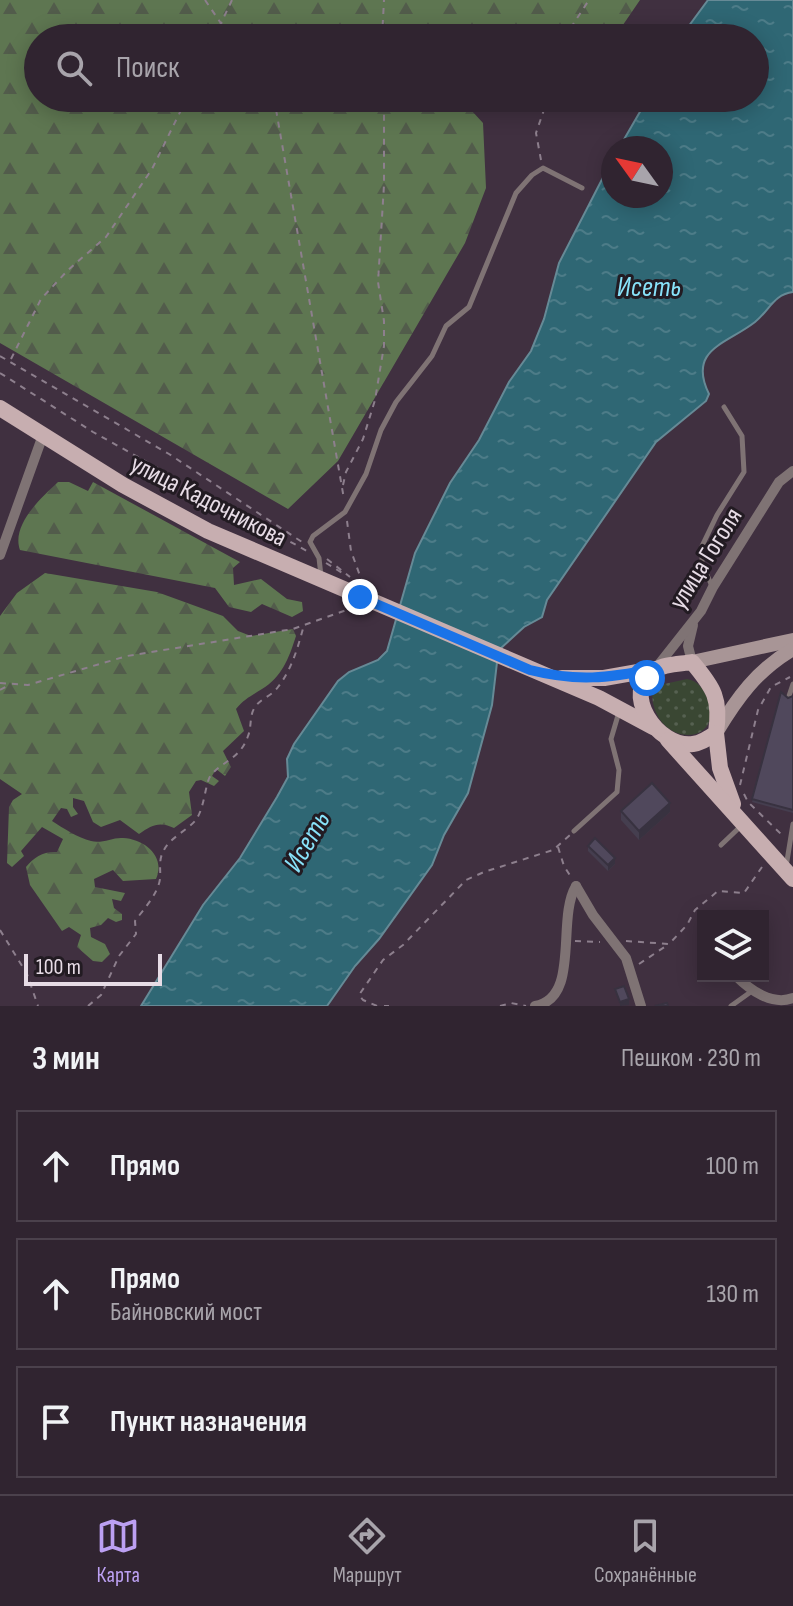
<!DOCTYPE html>
<html lang="ru">
<meta charset="utf-8">
<style>
:root{--surface:#302430;--page:#3c303c;--text:#f1f3f6;--muted:#a8a4ab;--line:#4b414c;--accent:#bca0f2}
body{margin:0;font-family:"Sofia Sans Condensed",sans-serif;background:var(--page);color:var(--text)}
.controls{position:absolute;right:24px;bottom:24px;display:grid;overflow:hidden;border-radius:0px;box-shadow:0 4px 20px #0003}
.controls button{width:72px;height:72px;display:grid;place-items:center;padding:0;border:0;border-bottom:2px solid var(--line);background:var(--surface);color:var(--text);font:40px sans-serif}
.compass{position:absolute;left:601px;top:136px;width:72px;height:72px;border-radius:50%;background:var(--surface);box-shadow:0 4px 20px #0003;rotate:303deg}
.scale{position:absolute;left:24px;bottom:20px;width:138px;box-sizing:border-box;padding-left:8px;border:4px solid #e7dce6;border-top:0;font-size:22px;line-height:28px;white-space:nowrap;color:#e7dce6;-webkit-text-stroke:6px #221b22;paint-order:stroke}
.stop{position:absolute;width:24px;height:24px;margin:-18px;border:6px solid #1a73e8;border-radius:50%;background:#fff}
.stop.end{background:#1a73e8;border-color:#fff;box-shadow:0 2px 8px #0008}
.list{margin:0;padding:0;list-style:none}
h2{display:flex;justify-content:space-between;align-items:center;height:104px;margin:0;padding:0 32px;font-size:34px}
h2 small{font-size:26px;font-weight:400;color:var(--muted)}
.list li{display:grid;grid-template-columns:52px 1fr auto;gap:24px;align-items:center;box-sizing:border-box;height:112px;margin:0 16px 16px;padding:0 16px;border:2px solid var(--line);border-radius:0px}
.list b{display:block;font-size:30px;white-space:nowrap}
.list p{margin:0;font-size:26px;white-space:nowrap;color:var(--muted)}
.list em{font-size:26px;font-style:normal;color:var(--muted)}
.icon{flex:none;width:44px;height:44px;fill:none;stroke:currentColor;stroke-width:2;stroke-linecap:round;stroke-linejoin:round}
.map{position:relative;flex:none;width:793px;height:1006px;overflow:hidden}
.search{position:absolute;background:var(--surface);box-shadow:0 4px 20px #0003;left:24px;right:24px;top:24px;height:88px;display:flex;align-items:center;gap:20px;box-sizing:border-box;padding:0 28px;border-radius:44px;color:var(--muted);font-size:30px}
.sheet{height:488px;background:var(--surface)}
nav{display:flex;justify-content:space-around;align-items:center;box-sizing:border-box;height:112px;border-top:2px solid var(--line);background:var(--surface);font-size:22px;color:var(--muted)}
nav a{display:grid;justify-items:center;gap:4px}
nav .on{color:var(--accent)}
.map>svg:first-child{display:block}
.green{fill:url(#green-dots)}
.forest{fill:url(#forest-firs)}
.water{fill:url(#water-ripples);stroke:#668a96;stroke-width:2}
.lines{fill:none;stroke-linecap:round;stroke-linejoin:round}
.path{stroke:#8d7f8d;stroke-width:2;stroke-dasharray:6 6;stroke-linecap:butt}
.service{stroke:#7f7374;stroke-width:5}
.minor{stroke:#7f7374;stroke-width:10}
.secondary{stroke:#a89596;stroke-width:14}
.primary{stroke:#c7aeb0;stroke-width:16}
.wall{fill:#453e4f}
.shaded-wall{fill:#383240}
.building{fill:#50485c;stroke:#383240;stroke-width:2}
.route{stroke:#1a73e8;stroke-width:10}
.labels{text-anchor:middle;stroke-width:6;stroke-linejoin:round;paint-order:stroke}
.street-label{font-size:26px;fill:#e7dce6;stroke:#221b22}
.water-label{font-size:28px;font-style:italic;fill:#88e2f9;stroke:#221b22}
</style>
<div class="map">
<svg width="793" height="1006" viewBox="0 0 793 1006">
<defs>
<pattern id="green-dots" width="8" height="8" patternUnits="userSpaceOnUse" patternTransform="scale(2)"><rect width="8" height="8" fill="#3a4733"/><path d="M2 2h.1M6 6h.1" fill="none" stroke="#566151" stroke-width="1.8" stroke-linecap="round"/></pattern>
<pattern id="forest-firs" width="22" height="20" patternUnits="userSpaceOnUse" patternTransform="scale(2)"><rect width="22" height="20" fill="#5e7651"/><path d="M5 1l3.5 6h-7zM16 11l3.5 6h-7z" fill="#525c4b"/></pattern>
<pattern id="water-ripples" width="26" height="14" patternUnits="userSpaceOnUse" patternTransform="scale(2)"><rect width="26" height="14" fill="#2f6774"/><path d="M2 4q2-2 4 0t4 0M15 11q2-2 4 0t4 0" fill="none" stroke="#4d7c88"/></pattern>
</defs>
<rect width="100%" height="100%" fill="#403040"/>
<path class="green" d="M687,679C698,681 704,689 708,700C724,743 663,749 653,703C652,696 652,692 655,686Z"/>
<g class="forest">
<path d="M0,0H640L614,38H38V98H460L483,123L486,188L465,243L338,461L288,509L0,343Z"/>
<path d="M58,482H69L88,491L93,482L240,562L233,568L234,585L261,579L287,599L302,602L303,611L292,617L262,604L251,612L229,607L215,588L20,550C11,525 41,498 58,482Z"/>
<path d="M45,573L157,592L223,616L238,631L251,636L293,629L296,636C289,658 282,677 262,689C251,696 244,699 236,709L244,731L223,751L231,767L225,776L216,769L212,776L219,781L214,786L201,780L196,781L189,792L192,815L174,828C159,821 152,825 139,834L120,820L101,827L93,822L84,801L73,798V807L78,814L71,817L67,809L61,808L52,821C63,828 78,838 91,841C102,844 113,837 123,838C145,839 166,857 156,879L123,881L113,870L94,879L95,887L125,893L121,901L112,899L114,908L122,914V920L116,922L108,918L101,925L90,928L91,937L105,944L110,954L102,962L93,961L77,947L81,935L69,927L62,931L30,885L26,867C34,857 44,851 57,852L63,839L42,827L21,851L24,856L12,867L7,863L9,807L13,800L22,794L0,779V616L17,593Z"/>
</g>
<path class="water" d="M708,0H793V292C774,294 769,311 755,322C727,344 687,349 709,394L706,401L656,442L547,600L542,617L524,627L501,648L498,654L492,705L468,793L444,835L432,865L379,939L355,966L327,1006H141L203,905L240,858L277,797L288,777L287,759L294,744L338,681L349,672L378,660L387,651L415,553L450,483L479,440L509,382L531,351L544,319L559,263L613,158V196H661V148H619L648,98H755V38H680Z"/>
<g class="lines">
<g class="path">
<path d="M205,0L231,38"/>
<path d="M214,38L232,0"/>
<path d="M382,38L384,0"/>
<path d="M564,38L589,0"/>
<path d="M274,98L344,499"/>
<path d="M541,160L536,133L548,98"/>
<path d="M0,356L169,454L302,542"/>
<path d="M11,359L41,299L68,270L106,237L152,169L187,98"/>
<path d="M0,373L93,432L307,551"/>
<path d="M343,485L346,472L363,439L375,400L384,346V321L378,282L384,185V98"/>
<path d="M347,521L351,551L363,584"/>
<path d="M327,559L350,577"/>
<path d="M326,563L344,574"/>
<path d="M0,683L28,685L127,656L293,629L352,608"/>
<path d="M0,690L9,685"/>
<path d="M740,785L758,710L771,687L790,677"/>
<path d="M744,794L748,802L783,836"/>
<path d="M558,847L564,866L571,877"/>
<path d="M0,930L27,974L38,1006"/>
<path d="M575,941L600,942"/>
<path d="M626,941L669,944L687,925L695,910L718,891L744,893L762,867"/>
<path d="M639,964L669,944"/>
<path d="M88,1006L101,995L119,956L136,934L135,921C143,910 158,894 160,879C161,869 158,860 164,850C169,839 187,830 195,821C205,809 205,782 211,775C224,760 240,759 248,736C252,726 249,716 255,707C261,698 272,696 278,687C292,669 298,647 304,625"/>
<path d="M377,1006L363,1000L359,995L383,960L403,945L466,880L484,872L553,850L570,835"/>
<path d="M384,1006H389"/>
<path d="M500,1006L511,1003L526,1006"/>
</g>
<g class="service">
<path d="M321,576L319,558L310,542L313,536L345,512L366,474L381,430L396,402L432,356L446,326L469,307L516,193L532,175L543,168L582,188"/>
<path d="M712,586L702,564V546L717,515L744,472L742,436L724,407"/>
<path d="M789,696L793,684"/>
<path d="M574,831L617,792L619,770L611,739L619,712"/>
<path d="M721,845L741,826"/>
<path d="M786,867L793,824"/>
<path d="M731,1006L752,991"/>
</g>
<g class="minor">
<path d="M0,555L43,435"/>
<path d="M692,662L688,646L693,625"/>
<path d="M656,668L701,611L713,587L779,482L793,471"/>
<path d="M576,886L593,915L626,958L641,1006"/>
<path d="M736,976C750,990 772,1006 793,998"/>
<path d="M535,1006C581,998 556,919 576,886"/>
</g>
<g class="secondary">
<path d="M692,662L793,640"/>
<path d="M716,733C737,698 757,670 793,649"/>
</g>
<g class="primary">
<path d="M0,408L123,485L208,531L599,698L653,727"/>
<path d="M692,662C714,688 721,699 716,733C709,738 701,743 693,744C658,749 619,691 655,670C664,664 681,664 692,662Z"/>
<path d="M562,678H604L655,669"/>
<path d="M716,733L720,768L733,804"/>
<path d="M668,740L793,879"/>
</g>
</g>
<g class="wall">
<path d="M793,696V813L752,802L788,698Z"/>
<path d="M621,811L670,812L639,840L621,820Z"/>
<path d="M588,846L615,864L608,871L588,851Z"/>
</g>
<g class="shaded-wall">
<path d="M670,803V812L639,840V831Z"/>
<path d="M615,858V864L608,871V865Z"/>
<path d="M629,999V1005L620,1006V1002Z"/>
</g>
<g class="building">
<path d="M781,692L788,698L793,696V810L752,799Z"/>
<path d="M652,783L670,803L639,831L621,811Z"/>
<path d="M595,838L615,858L608,865L588,846Z"/>
<path d="M624,986L629,999L620,1002L615,989Z"/>
<path d="M667,1003L668,1006H655Z"/>
</g>
<g class="lines">
<path class="route" d="M360,597L530,670C577,682 608,678 655,669L647,678"/>
</g>
<g class="labels">
<g class="street-label">
<text transform="translate(209 500) rotate(27)" y="9">улица Кадочникова</text>
<text transform="translate(705 558) rotate(-58)" y="9">улица Гоголя</text>
</g>
<g class="water-label">
<text x="649" y="296">Исеть</text>
<text transform="translate(306 841) rotate(-60)" y="10">Исеть</text>
</g>
</g>
</svg>
<div class="controls">
<button><svg class="icon" aria-label="layers" viewBox="0 0 24 24"><path d="M12 4l9 5-9 5-9-5zM3 14l9 5 9-5"/></svg></button>
</div>
<svg class="compass" viewBox="-18 -18 36 36"><path d="M0-13l5 13h-10z" fill="#e53935"/><path d="M0 13l5-13h-10z" fill="#a8a4ab"/></svg>
<div class="scale">100 m</div>
<div class="stop" style="left:647px;top:678px"></div>
<div class="stop end" style="left:360px;top:597px"></div>
<div class="search"><svg class="icon" aria-label="search" viewBox="0 0 24 24"><circle cx="10" cy="10" r="6"/><path d="M15 15l6 6"/></svg>Поиск</div>
</div>
<section class="sheet">
<h2>3 мин<small>Пешком · 230 m</small></h2>
<ul class="list">
<li><svg class="icon" aria-label="ahead" viewBox="0 0 24 24"><path d="M12 20V5M6 11l6-6 6 6"/></svg><div><b>Прямо</b></div><em>100 m</em></li>
<li><svg class="icon" aria-label="ahead" viewBox="0 0 24 24"><path d="M12 20V5M6 11l6-6 6 6"/></svg><div><b>Прямо</b><p>Байновский мост</p></div><em>130 m</em></li>
<li><svg class="icon" aria-label="arrive" viewBox="0 0 24 24"><path d="M6 21V4h12l-3 4 3 4H6"/></svg><div><b>Пункт назначения</b></div></li>
</ul>
</section>
<nav>
<a class="on"><svg class="icon" aria-label="map" viewBox="0 0 24 24"><path d="M3 6l6-2 6 2 6-2v14l-6 2-6-2-6 2zM9 4v14M15 6v14"/></svg>Карта</a>
<a><svg class="icon" aria-label="directions" viewBox="0 0 24 24"><path d="M12 3l9 9-9 9-9-9zM9 14v-3h6M13 9l2 2-2 2"/></svg>Маршрут</a>
<a><svg class="icon" aria-label="saved" viewBox="0 0 24 24"><path d="M7 4h10v16l-5-4-5 4z"/></svg>Сохранённые</a>
</nav>
